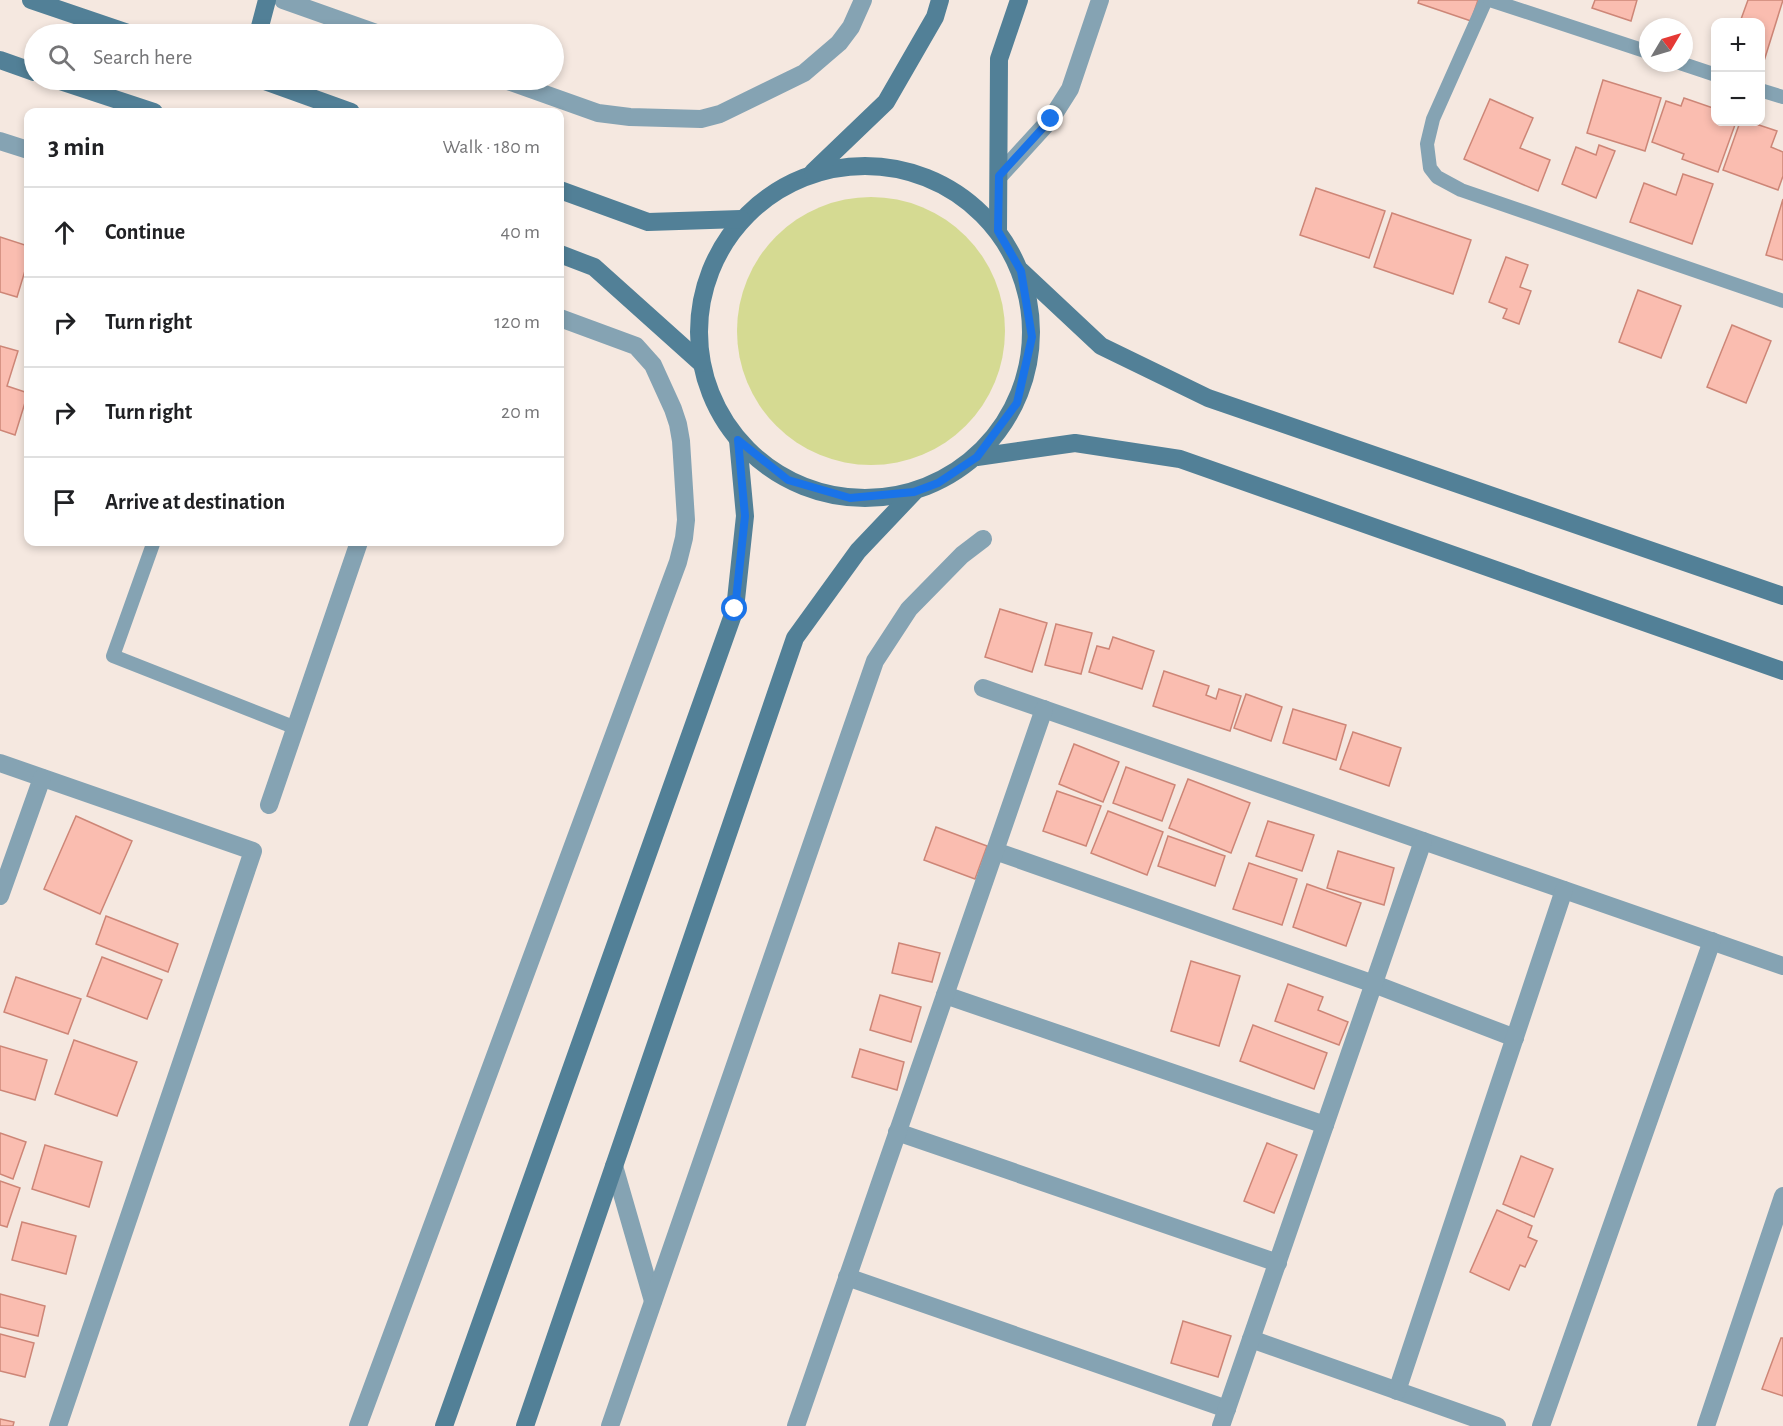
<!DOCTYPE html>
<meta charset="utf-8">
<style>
:root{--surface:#fff;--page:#f6f6f6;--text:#202124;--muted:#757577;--line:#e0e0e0}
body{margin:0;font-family:"Alegreya Sans",sans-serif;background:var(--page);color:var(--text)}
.controls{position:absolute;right:18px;top:18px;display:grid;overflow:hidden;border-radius:12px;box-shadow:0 3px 9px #0003}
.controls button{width:54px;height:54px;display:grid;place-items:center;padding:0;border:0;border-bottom:2px solid var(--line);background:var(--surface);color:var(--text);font:30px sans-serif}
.compass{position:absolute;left:1639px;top:18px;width:54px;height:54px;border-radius:50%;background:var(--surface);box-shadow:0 3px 9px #0003;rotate:52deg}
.stop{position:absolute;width:18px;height:18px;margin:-14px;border:4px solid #1a73e8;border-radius:50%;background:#fff}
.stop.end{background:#1a73e8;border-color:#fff;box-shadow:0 2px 6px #0008}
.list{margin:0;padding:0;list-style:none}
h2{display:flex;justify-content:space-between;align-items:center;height:78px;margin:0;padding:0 24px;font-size:26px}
h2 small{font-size:20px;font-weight:400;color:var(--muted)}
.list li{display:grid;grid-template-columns:39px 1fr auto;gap:18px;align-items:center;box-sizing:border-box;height:90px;padding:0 24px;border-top:2px solid var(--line)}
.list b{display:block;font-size:22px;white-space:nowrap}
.list em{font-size:20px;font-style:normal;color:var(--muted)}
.icon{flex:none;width:33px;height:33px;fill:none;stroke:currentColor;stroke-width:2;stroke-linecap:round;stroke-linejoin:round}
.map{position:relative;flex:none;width:1783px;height:1426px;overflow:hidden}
.search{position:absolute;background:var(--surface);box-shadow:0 3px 9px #0003;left:24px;top:24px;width:540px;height:66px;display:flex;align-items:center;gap:15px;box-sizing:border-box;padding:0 21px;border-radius:33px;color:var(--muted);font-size:22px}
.panel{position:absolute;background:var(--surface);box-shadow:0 3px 9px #0003;left:24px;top:108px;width:540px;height:438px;border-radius:12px}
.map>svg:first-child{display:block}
.green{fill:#d5da92}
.building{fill:#fabdb0;stroke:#cd8677;stroke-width:1.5}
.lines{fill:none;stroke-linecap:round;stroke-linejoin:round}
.lane{stroke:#85a3b3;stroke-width:14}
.street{stroke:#85a3b3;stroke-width:18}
.secondary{stroke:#528097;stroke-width:18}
.route{stroke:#1a73e8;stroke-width:8}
</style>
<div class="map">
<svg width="1783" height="1426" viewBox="0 0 1783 1426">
<rect width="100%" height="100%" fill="#f5e8e0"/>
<circle class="green" cx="871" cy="331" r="134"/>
<g class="building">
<path d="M1419,0H1478L1471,21L1418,3Z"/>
<path d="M1595,0H1637L1631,21L1592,8Z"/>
<path d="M1748,0H1783L1764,61L1760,60V22H1740Z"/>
<path d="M1603,80L1661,98L1645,151L1587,133Z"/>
<path d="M1684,98L1716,109V122H1736L1718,172L1682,159L1684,154L1652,142L1666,101L1681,106Z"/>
<path d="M1490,99L1533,118L1520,148L1550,160L1538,191L1464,159Z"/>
<path d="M1740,122H1750L1777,131L1771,147L1783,152V176L1778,190L1723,170Z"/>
<path d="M1599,145L1615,151L1596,198L1562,184L1576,147L1596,155Z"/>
<path d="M1683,174L1713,184L1692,244L1630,222L1644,183L1676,195Z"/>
<path d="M1316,188L1385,211L1369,258L1300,235Z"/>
<path d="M1783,199V260L1766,255Z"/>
<path d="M1392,213L1471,240L1453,294L1374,267Z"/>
<path d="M0,237L28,246V261L17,297L0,292Z"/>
<path d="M1506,257L1528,265L1520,287L1531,291L1519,324L1503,318L1507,309L1489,302Z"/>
<path d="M1638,290L1681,306L1661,358L1619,342Z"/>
<path d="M1732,325L1771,341L1746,403L1707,387Z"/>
<path d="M0,346L18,351L7,386L28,393L15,435L0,430Z"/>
<path d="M1000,609L1047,623L1032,672L985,657Z"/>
<path d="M1056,624L1092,633L1081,674L1045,665Z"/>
<path d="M1113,637L1154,651L1142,689L1089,672L1097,646L1109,649Z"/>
<path d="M1164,671L1209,686L1206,695L1216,699L1219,689L1241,696L1230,731L1153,706Z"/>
<path d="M1246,694L1282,707L1271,741L1234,728Z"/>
<path d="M1293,709L1346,725L1336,760L1283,743Z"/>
<path d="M1353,732L1401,748L1389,786L1340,769Z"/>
<path d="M1074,744L1119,762L1103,802L1059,784Z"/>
<path d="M1126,767L1175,785L1162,821L1113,803Z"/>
<path d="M1188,779L1250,803L1231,853L1169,828Z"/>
<path d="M1057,791L1101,806L1086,846L1043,831Z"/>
<path d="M1108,811L1163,832L1147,875L1091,853Z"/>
<path d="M76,816L132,841L100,914L44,889Z"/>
<path d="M1268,821L1314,835L1302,871L1256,856Z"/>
<path d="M936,827L987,846L975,879L924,860Z"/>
<path d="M1168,836L1225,856L1215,886L1158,866Z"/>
<path d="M1338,851L1394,868L1384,905L1327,888Z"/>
<path d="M1249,863L1297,879L1282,925L1233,909Z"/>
<path d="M1307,884L1361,903L1346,946L1293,927Z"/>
<path d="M106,916L178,944L168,972L96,944Z"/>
<path d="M899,943L940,953L932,982L892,973Z"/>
<path d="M102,957L162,980L147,1019L87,996Z"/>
<path d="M1191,961L1240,976L1219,1046L1171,1031Z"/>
<path d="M16,977L81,999L68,1034L4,1012Z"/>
<path d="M1288,984L1323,997L1318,1010L1348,1022L1339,1045L1275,1021Z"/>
<path d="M880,995L921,1007L911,1042L870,1030Z"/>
<path d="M1253,1025L1327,1053L1314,1089L1240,1061Z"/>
<path d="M74,1040L137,1062L117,1116L55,1094Z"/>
<path d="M0,1046L47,1060L35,1100L0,1090Z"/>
<path d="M860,1049L904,1062L897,1090L852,1077Z"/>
<path d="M0,1133L26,1142L13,1179L0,1174Z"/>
<path d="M1267,1143L1297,1155L1274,1213L1244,1201Z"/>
<path d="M45,1145L102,1162L89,1207L32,1189Z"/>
<path d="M1521,1156L1553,1169L1534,1217L1503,1204Z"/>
<path d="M0,1181L20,1188L7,1227L0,1225Z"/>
<path d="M1497,1210L1532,1226L1528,1237L1537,1241L1525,1267L1520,1265L1509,1290L1470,1272Z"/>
<path d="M22,1222L76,1236L66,1274L12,1260Z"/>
<path d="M0,1294L45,1306L38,1336L0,1327Z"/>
<path d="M1183,1321L1231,1336L1218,1377L1171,1363Z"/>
<path d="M0,1334L34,1343L25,1377L0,1371Z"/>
<path d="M1781,1338H1783V1396L1762,1389Z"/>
<path d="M0,1419L14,1422L13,1426H0Z"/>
</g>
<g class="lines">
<g class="lane">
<path d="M1486,0L1433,119L1427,144L1430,168L1437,177L1461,190L1783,301"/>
<path d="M1490,0L1648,52"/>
<path d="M1680,63L1716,75"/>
<path d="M1760,90L1783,97"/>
<path d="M153,544L113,656L296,728"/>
</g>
<g class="street">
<path d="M283,0L379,34"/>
<path d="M505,80L598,113L630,117L701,119L720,114L804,73L839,43L851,27L863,0"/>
<path d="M0,141L28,150"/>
<path d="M999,176L1051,119L1070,89L1100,0"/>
<path d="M983,688L1783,966"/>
<path d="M0,763L253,851L58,1426"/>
<path d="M269,805L359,542"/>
<path d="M995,851L1374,984L1515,1038"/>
<path d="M0,896L42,778"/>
<path d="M945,995L1325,1125"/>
<path d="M897,1132L1278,1263"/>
<path d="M614,1166L653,1301"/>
<path d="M847,1277L1227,1409"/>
<path d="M1251,1339L1497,1426"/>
<path d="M1397,1391L1564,890"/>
<path d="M358,1426L678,562L684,538L686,520L681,441L678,424L673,409L653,365L636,346L560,318"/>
<path d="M610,1426L875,661L909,609L962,555L983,539"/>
<path d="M796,1426L1044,709"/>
<path d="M1221,1426L1423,841"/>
<path d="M1541,1426L1712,941"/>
<path d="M1706,1426L1783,1196"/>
</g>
<g class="secondary">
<path d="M31,0L131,34"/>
<path d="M258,34L267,0"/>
<path d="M0,60L34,72"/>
<path d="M57,80L154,112"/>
<path d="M262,80L351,112"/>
<circle cx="865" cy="332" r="166"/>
<path d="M813,172L886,102L935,17L940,0"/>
<path d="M560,190L648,222L741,219"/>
<path d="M998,231L999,59L1019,0"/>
<path d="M560,254L594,267L701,363"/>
<path d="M1021,271L1101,346L1208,398L1783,596"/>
<path d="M977,457L1075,443L1180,459L1783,671"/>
<path d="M444,1426L735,609L745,516L738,440"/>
<path d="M525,1426L795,638L858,551L914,492"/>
</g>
</g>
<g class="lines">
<path class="route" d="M735,609L745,516L738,440L788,480L850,498L914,492L938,483L977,457L1017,403L1032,337L1021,271L998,231L999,176L1051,119"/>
</g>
</svg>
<div class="controls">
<button>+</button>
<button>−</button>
</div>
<svg class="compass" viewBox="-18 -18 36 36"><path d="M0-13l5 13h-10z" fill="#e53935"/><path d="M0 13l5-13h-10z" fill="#757577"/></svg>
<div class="stop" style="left:735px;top:609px"></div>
<div class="stop end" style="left:1051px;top:119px"></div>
<div class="search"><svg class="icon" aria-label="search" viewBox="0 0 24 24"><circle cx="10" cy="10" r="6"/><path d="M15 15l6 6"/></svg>Search here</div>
<section class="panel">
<h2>3 min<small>Walk · 180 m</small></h2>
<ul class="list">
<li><svg class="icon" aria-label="ahead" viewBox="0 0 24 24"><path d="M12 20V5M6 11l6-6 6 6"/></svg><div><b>Continue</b></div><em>40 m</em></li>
<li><svg class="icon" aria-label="right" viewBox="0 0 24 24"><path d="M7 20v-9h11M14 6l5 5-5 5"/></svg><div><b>Turn right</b></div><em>120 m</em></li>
<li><svg class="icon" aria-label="right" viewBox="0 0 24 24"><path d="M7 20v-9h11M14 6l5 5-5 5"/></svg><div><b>Turn right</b></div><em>20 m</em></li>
<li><svg class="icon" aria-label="arrive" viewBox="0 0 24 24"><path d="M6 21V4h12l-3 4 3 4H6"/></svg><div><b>Arrive at destination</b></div></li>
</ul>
</section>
</div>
